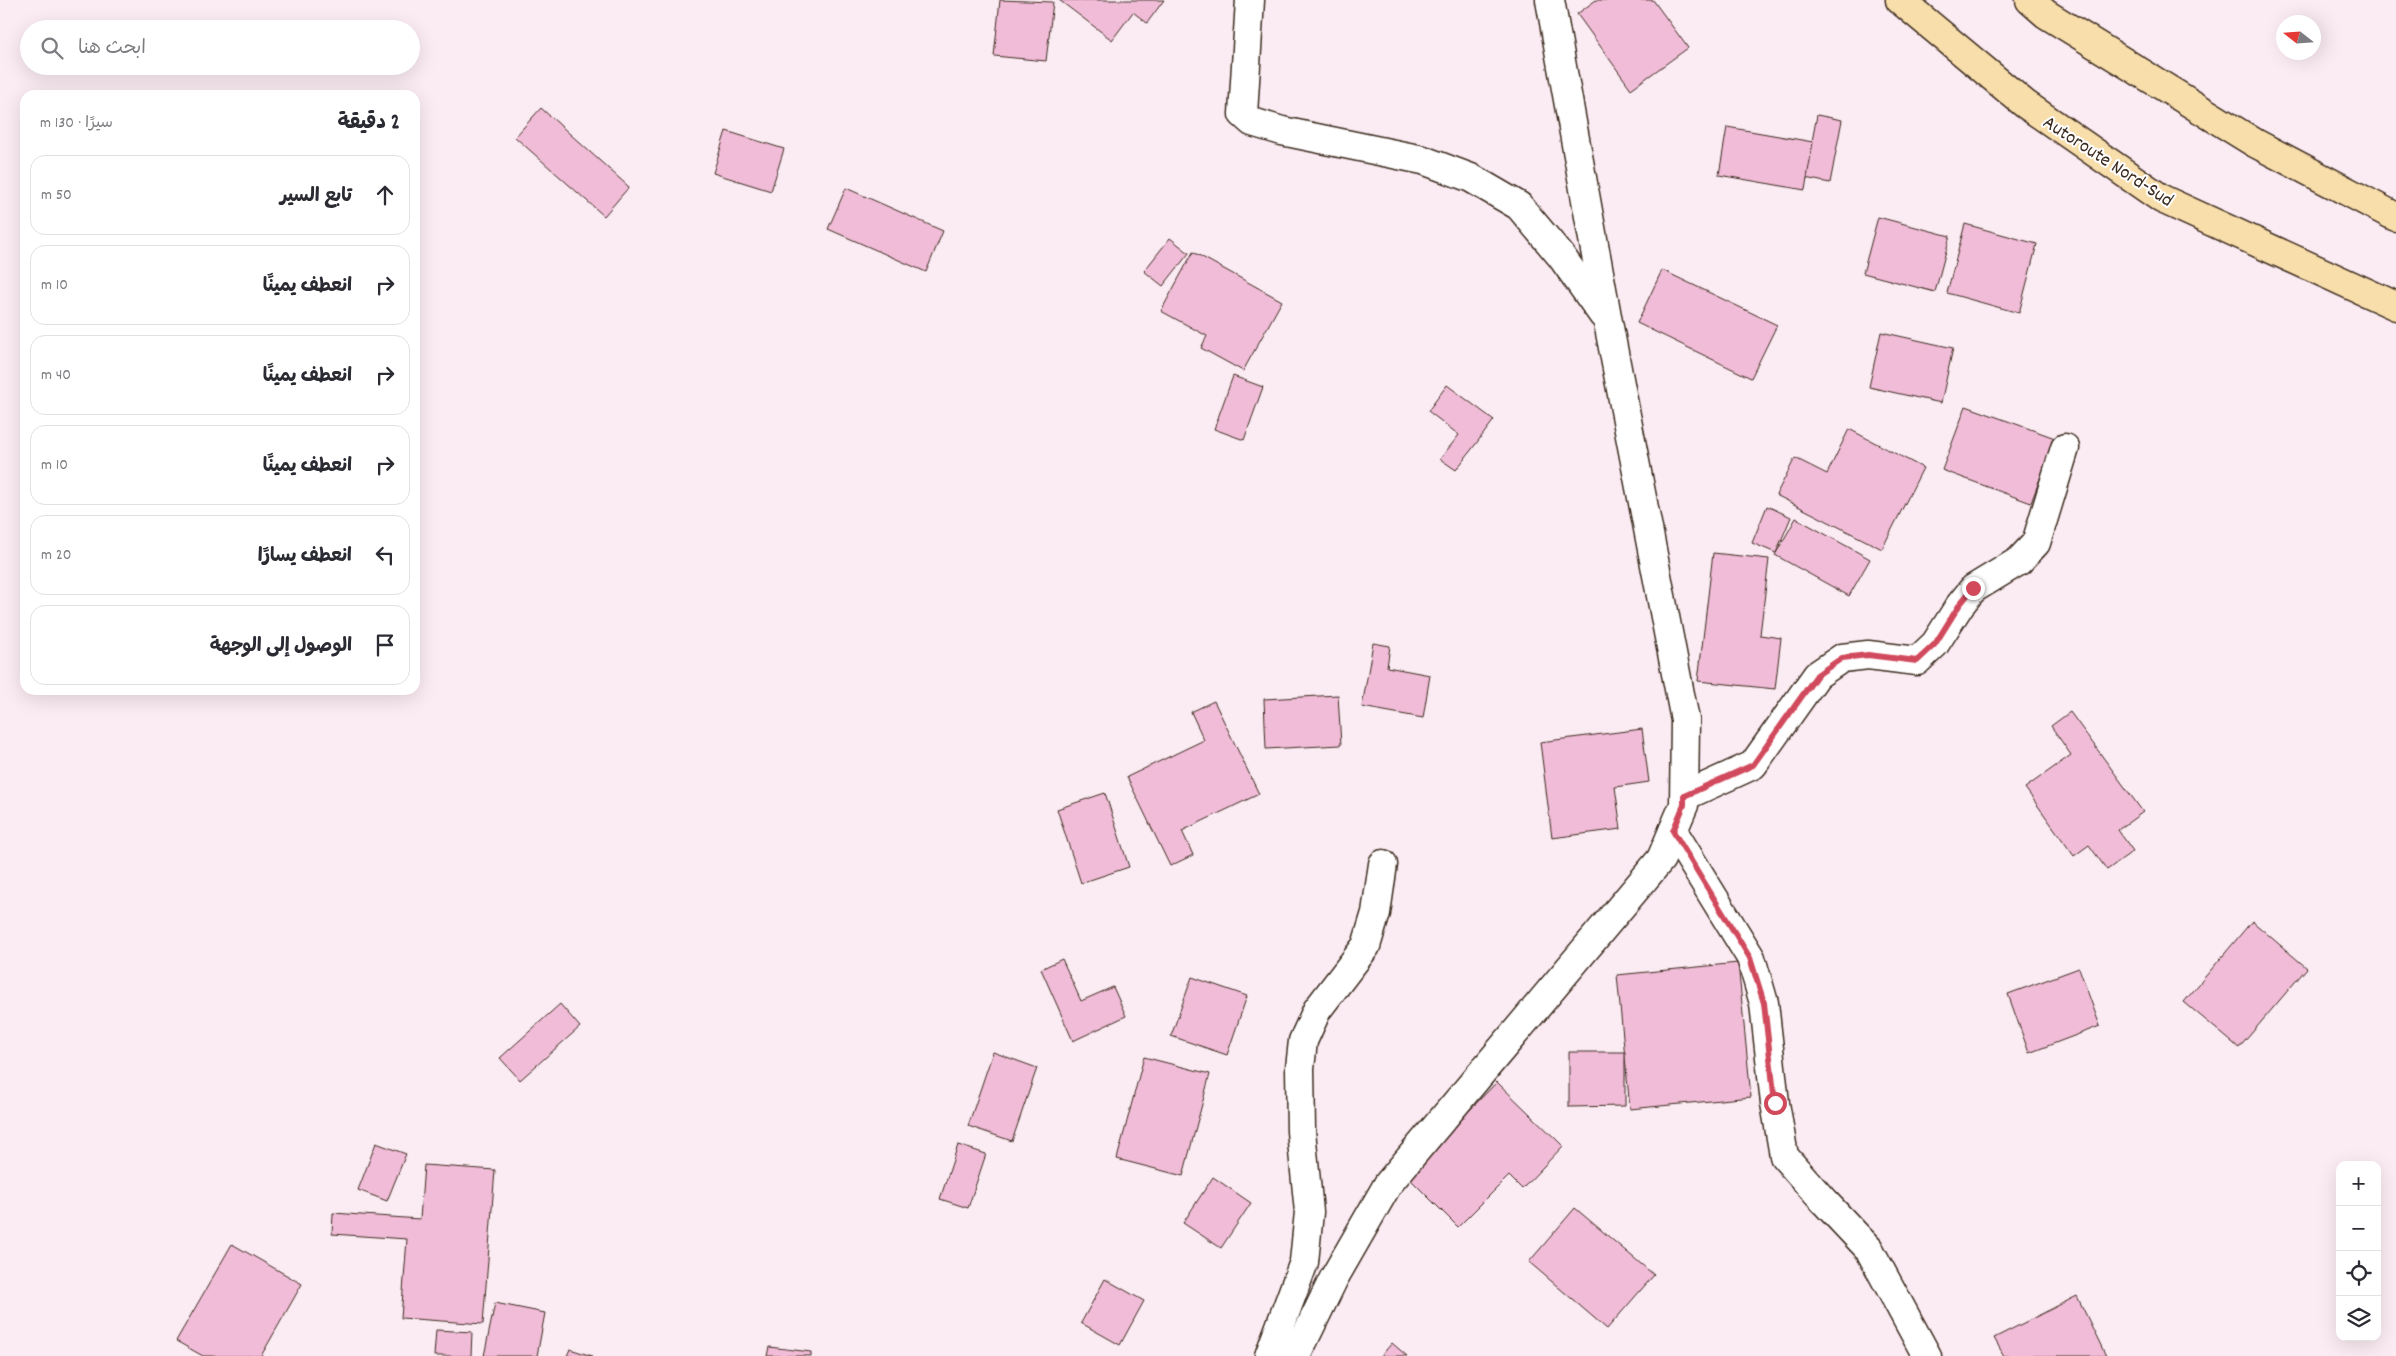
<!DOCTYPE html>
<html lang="ar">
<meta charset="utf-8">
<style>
:root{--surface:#fff;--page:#f7f7f7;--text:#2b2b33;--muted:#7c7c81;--line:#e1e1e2}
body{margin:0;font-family:Dekko,"Playpen Sans Arabic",sans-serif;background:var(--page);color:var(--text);direction:rtl}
.controls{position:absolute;right:15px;bottom:15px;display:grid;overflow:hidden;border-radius:10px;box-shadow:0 5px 20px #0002}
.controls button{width:45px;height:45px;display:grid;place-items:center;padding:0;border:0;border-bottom:1px solid var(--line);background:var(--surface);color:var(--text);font:25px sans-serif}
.compass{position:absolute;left:2276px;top:15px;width:45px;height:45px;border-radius:50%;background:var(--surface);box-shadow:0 5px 20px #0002;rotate:287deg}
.stop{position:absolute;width:15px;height:15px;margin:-11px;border:4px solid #d1495b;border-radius:50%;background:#fff}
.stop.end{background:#d1495b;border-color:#fff;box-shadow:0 1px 5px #0008}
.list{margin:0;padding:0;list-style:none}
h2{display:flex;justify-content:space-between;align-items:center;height:65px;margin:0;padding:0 20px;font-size:21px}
h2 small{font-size:16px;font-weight:400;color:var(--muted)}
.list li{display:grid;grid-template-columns:32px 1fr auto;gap:15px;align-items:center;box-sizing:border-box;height:80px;margin:0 10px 10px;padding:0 10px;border:1px solid var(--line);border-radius:15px}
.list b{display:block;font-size:19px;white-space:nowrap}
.list em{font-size:16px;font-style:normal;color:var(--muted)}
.icon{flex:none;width:28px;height:28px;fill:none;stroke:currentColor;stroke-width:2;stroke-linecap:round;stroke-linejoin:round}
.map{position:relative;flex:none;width:2396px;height:1356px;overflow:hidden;direction:ltr}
.search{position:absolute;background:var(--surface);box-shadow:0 5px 20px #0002;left:20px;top:20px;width:400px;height:55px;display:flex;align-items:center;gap:12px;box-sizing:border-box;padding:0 18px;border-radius:28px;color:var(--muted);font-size:19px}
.panel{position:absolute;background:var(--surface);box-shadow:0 5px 20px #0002;left:20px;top:90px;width:400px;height:605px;border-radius:15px;direction:rtl}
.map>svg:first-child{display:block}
.building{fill:#f1bcd7;stroke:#3b2a1e}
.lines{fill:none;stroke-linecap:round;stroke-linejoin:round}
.minor-casing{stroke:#3b2a1e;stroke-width:31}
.highway-casing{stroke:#3b2a1e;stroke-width:31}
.minor{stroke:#fff;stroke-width:28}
.highway{stroke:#f8deab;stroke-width:28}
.route{stroke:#d1495b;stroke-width:6}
.labels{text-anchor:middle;stroke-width:4;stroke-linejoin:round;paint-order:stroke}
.street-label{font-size:20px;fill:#3b2a1e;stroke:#fff}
</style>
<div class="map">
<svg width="2396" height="1356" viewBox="0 0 2396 1356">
<rect width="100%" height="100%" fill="#fbebf3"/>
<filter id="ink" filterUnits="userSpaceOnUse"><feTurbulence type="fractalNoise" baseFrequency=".02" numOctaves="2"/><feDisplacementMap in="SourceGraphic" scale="10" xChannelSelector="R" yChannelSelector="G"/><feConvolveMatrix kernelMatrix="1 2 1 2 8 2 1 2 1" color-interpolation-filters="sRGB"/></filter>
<g filter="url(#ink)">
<g class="building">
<path d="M1000,0L1053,2L1046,61L994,56Z"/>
<path d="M1059,0H1164L1147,23L1133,12L1112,40Z"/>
<path d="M1596,0H1653L1688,48L1631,89L1577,14Z"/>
<path d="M541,108L629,187L604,216L515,137Z"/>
<path d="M1817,115L1842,120L1830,183L1805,178Z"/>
<path d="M1727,127L1813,142L1805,190L1719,175Z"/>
<path d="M726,131L784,149L771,191L713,173Z"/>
<path d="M846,188L943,231L926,272L828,229Z"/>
<path d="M1878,217L1950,236L1935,292L1863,273Z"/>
<path d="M1965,224L2037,244L2019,313L1947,293Z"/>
<path d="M1170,238L1189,253L1163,286L1144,271Z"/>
<path d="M1193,252L1282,301L1243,371L1201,348L1207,336L1161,311Z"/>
<path d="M1662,270L1777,325L1751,378L1637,323Z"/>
<path d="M1881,332L1953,348L1941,403L1869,387Z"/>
<path d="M1233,376L1263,387L1244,440L1214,429Z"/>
<path d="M1447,385L1494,420L1456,470L1440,459L1459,435L1428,411Z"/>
<path d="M1966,406L2055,438L2031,503L1942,470Z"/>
<path d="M1849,429L1923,468L1882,549L1776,495L1795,458L1827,474Z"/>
<path d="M1767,506L1791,517L1776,553L1752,543Z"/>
<path d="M1796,518L1870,559L1849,596L1775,555Z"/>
<path d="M1713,553L1769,559L1760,635L1781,638L1775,689L1698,681Z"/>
<path d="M1373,643L1390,646L1387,667L1430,675L1423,718L1362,707Z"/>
<path d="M1338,695L1341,745L1266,749L1264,699Z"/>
<path d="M1214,701L1259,794L1182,831L1193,855L1170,866L1127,777L1204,740L1191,712Z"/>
<path d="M2070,712L2143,812L2118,830L2133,851L2107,870L2089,845L2074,856L2025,788L2071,755L2051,726Z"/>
<path d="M1642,729L1649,782L1615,787L1621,829L1552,838L1540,742Z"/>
<path d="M1105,793L1129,867L1081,883L1057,809Z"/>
<path d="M2252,921L2307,968L2239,1048L2184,1002Z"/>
<path d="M1062,959L1081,1001L1113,987L1126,1016L1073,1041L1041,969Z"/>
<path d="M1738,963L1751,1097L1630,1109L1617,975Z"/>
<path d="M2079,968L2100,1026L2029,1053L2008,994Z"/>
<path d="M1192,977L1247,996L1227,1055L1171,1036Z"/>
<path d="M560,1004L580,1027L520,1080L500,1058Z"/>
<path d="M993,1052L1037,1068L1012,1141L968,1126Z"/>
<path d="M1569,1052H1625V1106L1569,1107Z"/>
<path d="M1144,1057L1210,1074L1183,1176L1117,1159Z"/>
<path d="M1497,1082L1563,1146L1522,1189L1509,1176L1458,1227L1406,1175Z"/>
<path d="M376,1143L406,1154L387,1201L358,1190Z"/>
<path d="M958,1145L986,1154L968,1208L940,1199Z"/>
<path d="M424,1165L495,1170L483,1324L401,1318L407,1239L332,1234L333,1213L420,1219Z"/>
<path d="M1213,1177L1251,1203L1221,1248L1183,1223Z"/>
<path d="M1575,1208L1654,1275L1607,1329L1529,1262Z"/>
<path d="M232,1244L302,1284L261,1356H203L176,1341Z"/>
<path d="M1105,1279L1144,1301L1120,1345L1081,1323Z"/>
<path d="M2077,1296L2106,1356H2004L1994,1338Z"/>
<path d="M495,1303L545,1313L537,1356H484Z"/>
<path d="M436,1330L472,1332L471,1356H434Z"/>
<path d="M1392,1343L1407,1356H1381Z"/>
<path d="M769,1347L811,1352V1356H767Z"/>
<path d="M570,1349L592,1356H567Z"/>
</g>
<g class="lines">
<g class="minor-casing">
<g id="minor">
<path d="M1250,0L1243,114L1252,122L1282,131L1423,160L1471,178L1519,206L1561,256L1603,315"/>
<path d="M1685,796L1753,765L1817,675L1842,658L1868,655L1917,661L1935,644L1960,605L1973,589L2019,561L2036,543L2065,448"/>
<path d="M1673,831L1751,958L1764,1003L1775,1103L1784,1156L1820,1197L1869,1249L1927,1356"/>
<path d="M1269,1356L1304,1262L1309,1212L1301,1131L1300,1068L1303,1041L1317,1010L1366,946L1376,913L1383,864"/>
<path d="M1296,1356L1334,1278L1388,1184L1661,859L1684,805L1685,720L1608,322L1550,0"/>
</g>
</g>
<g class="highway-casing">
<g id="highway">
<path d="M1900,0L2025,104L2162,199L2396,306"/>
<path d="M2030,0L2046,14L2255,143L2396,217"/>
</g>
</g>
<use href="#minor" class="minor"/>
<use href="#highway" class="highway"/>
</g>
</g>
<g class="lines" filter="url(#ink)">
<path class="route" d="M1775,1103L1764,1003L1750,958L1673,831L1684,805V796L1753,765L1817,675L1842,658L1868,655L1917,661L1935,644L1960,604L1973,588"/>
</g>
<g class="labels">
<g class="street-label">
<text transform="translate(2109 160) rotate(33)" y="7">Autoroute Nord-Sud</text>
</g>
</g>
</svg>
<div class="controls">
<button>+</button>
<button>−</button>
<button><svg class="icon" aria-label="locate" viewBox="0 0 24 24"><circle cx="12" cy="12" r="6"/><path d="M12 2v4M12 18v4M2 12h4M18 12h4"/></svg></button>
<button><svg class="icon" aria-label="layers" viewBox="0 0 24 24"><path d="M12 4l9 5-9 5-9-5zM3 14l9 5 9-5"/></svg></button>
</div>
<svg class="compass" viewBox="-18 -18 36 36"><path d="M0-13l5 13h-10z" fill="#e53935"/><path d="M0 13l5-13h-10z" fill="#7c7c81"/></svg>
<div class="stop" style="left:1775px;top:1103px"></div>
<div class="stop end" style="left:1973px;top:588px"></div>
<div class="search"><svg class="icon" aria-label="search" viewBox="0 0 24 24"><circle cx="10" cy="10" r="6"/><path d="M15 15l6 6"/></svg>ابحث هنا</div>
<section class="panel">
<h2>2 دقيقة<small>سيرًا · 130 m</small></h2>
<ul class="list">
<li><svg class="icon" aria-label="ahead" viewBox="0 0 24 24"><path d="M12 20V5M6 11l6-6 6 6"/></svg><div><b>تابع السير</b></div><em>50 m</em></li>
<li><svg class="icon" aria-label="right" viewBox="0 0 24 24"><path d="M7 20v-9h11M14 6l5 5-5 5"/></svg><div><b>انعطف يمينًا</b></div><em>10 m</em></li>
<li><svg class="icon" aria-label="right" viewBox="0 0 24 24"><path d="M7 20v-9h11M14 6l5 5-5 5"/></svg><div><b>انعطف يمينًا</b></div><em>40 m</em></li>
<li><svg class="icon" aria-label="right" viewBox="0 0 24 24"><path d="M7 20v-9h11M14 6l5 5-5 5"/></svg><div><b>انعطف يمينًا</b></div><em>10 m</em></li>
<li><svg class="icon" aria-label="left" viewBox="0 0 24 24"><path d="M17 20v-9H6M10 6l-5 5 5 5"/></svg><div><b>انعطف يسارًا</b></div><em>20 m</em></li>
<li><svg class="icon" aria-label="arrive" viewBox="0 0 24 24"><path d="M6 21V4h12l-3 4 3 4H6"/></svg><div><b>الوصول إلى الوجهة</b></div></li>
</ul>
</section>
</div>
